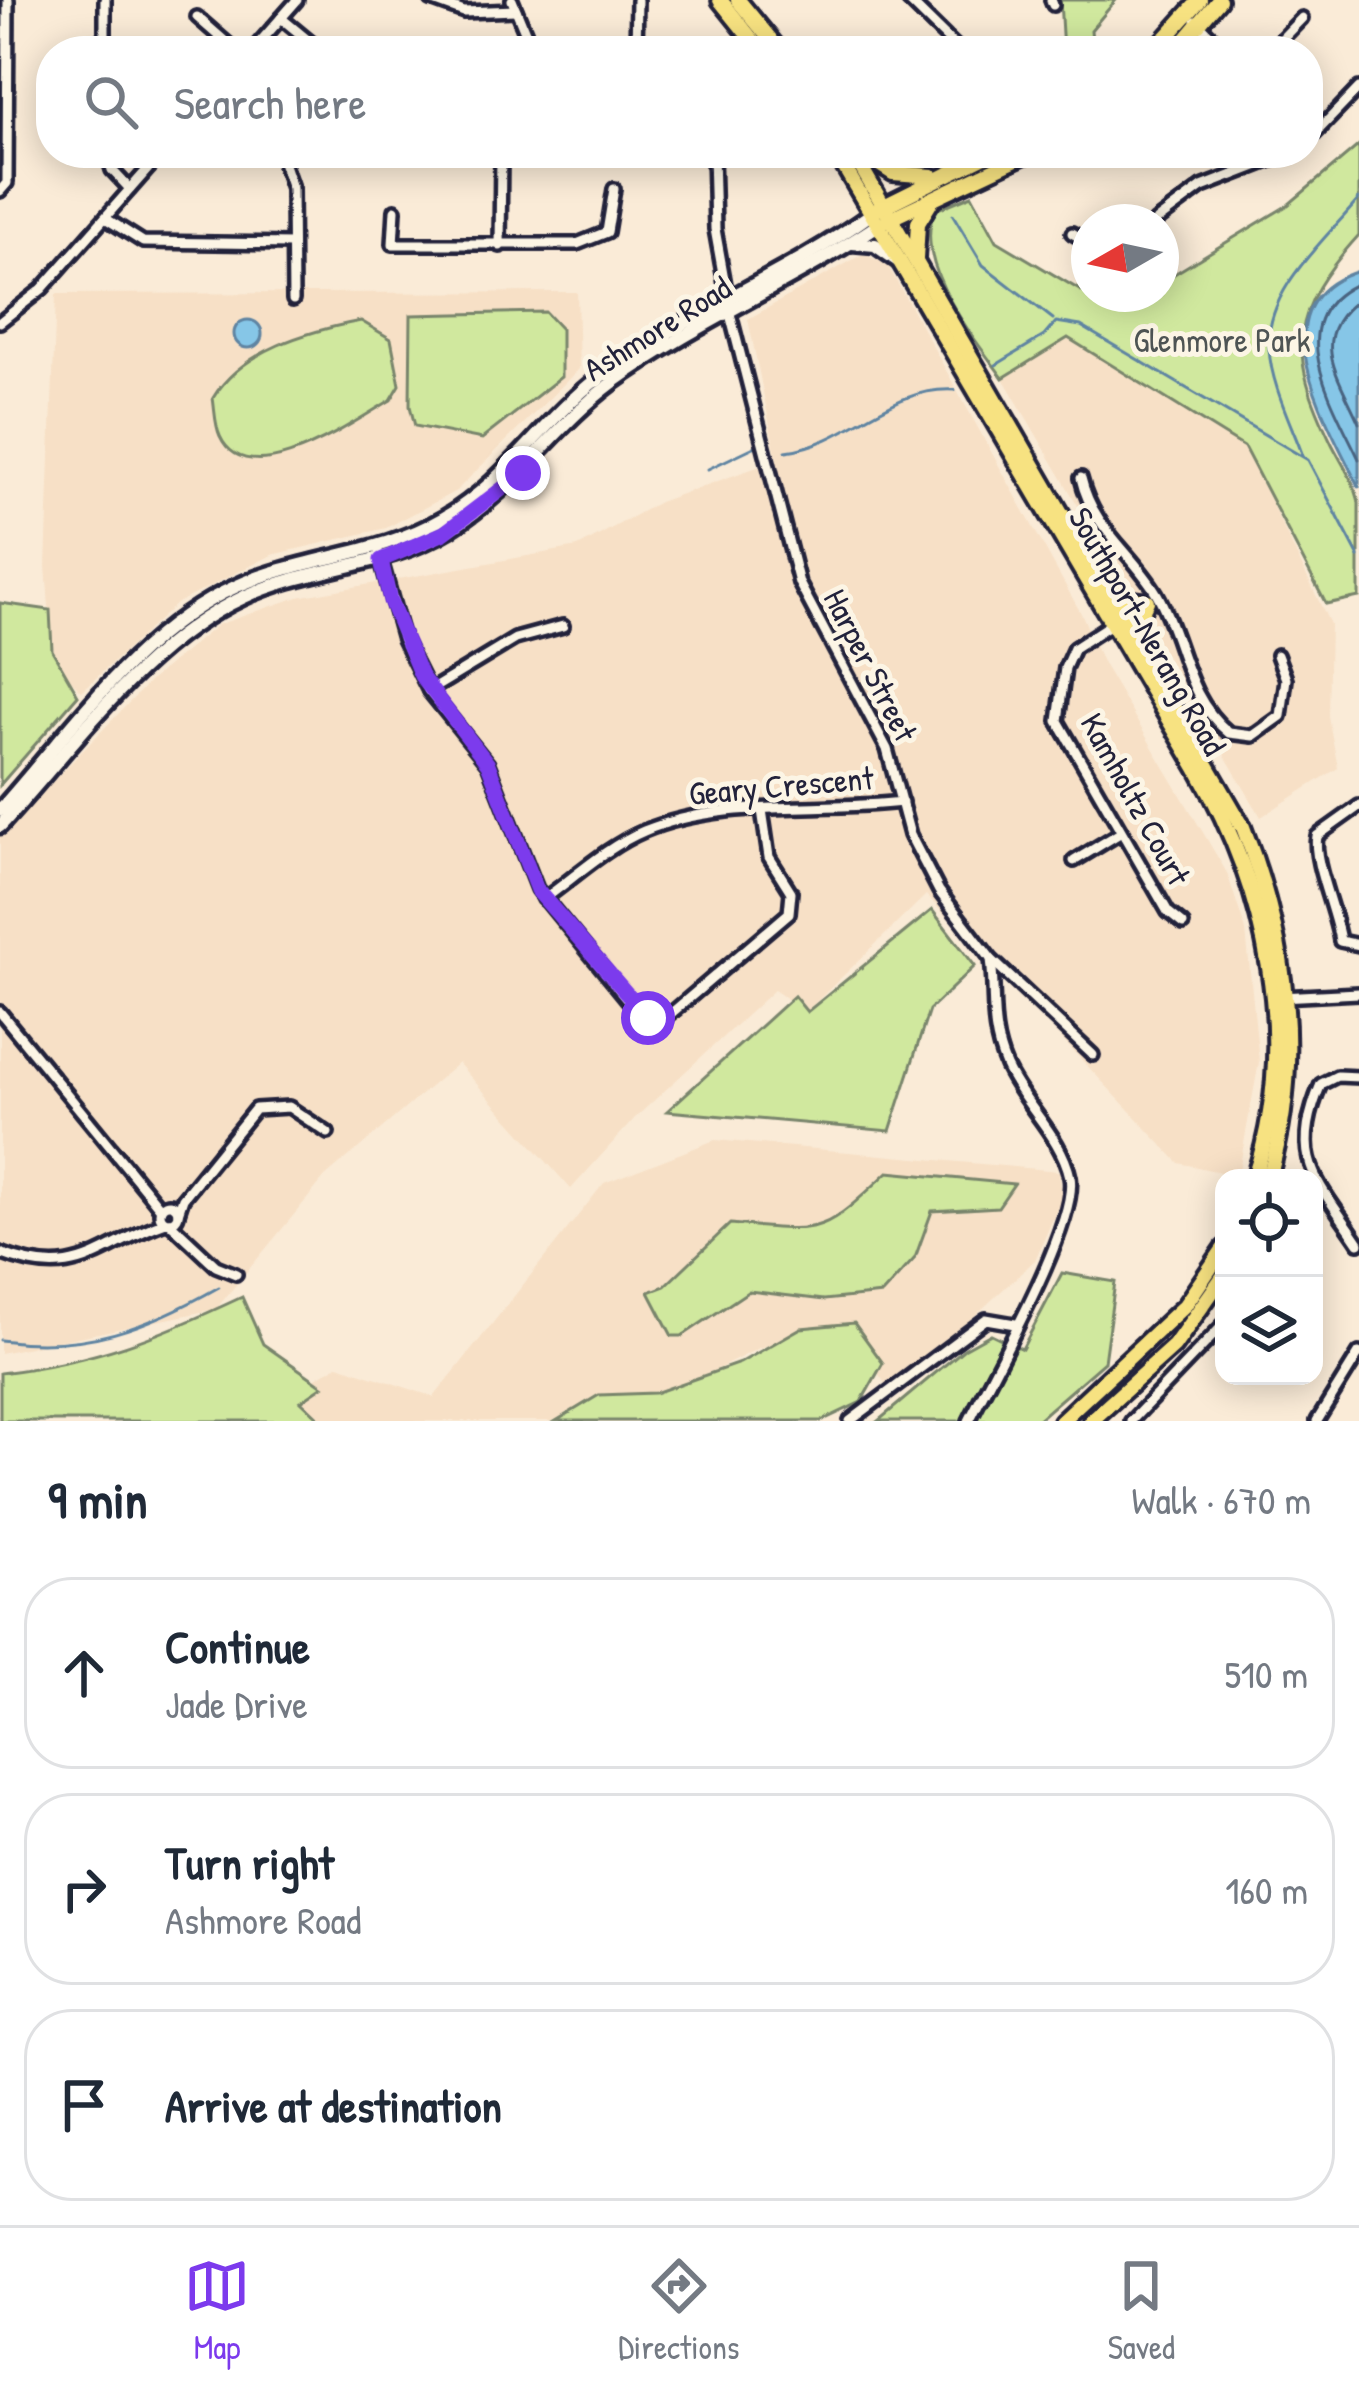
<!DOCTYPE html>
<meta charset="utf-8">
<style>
:root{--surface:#fff;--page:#f6f6f7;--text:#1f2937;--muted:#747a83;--line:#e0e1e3;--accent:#7c3aed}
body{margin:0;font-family:"Patrick Hand",sans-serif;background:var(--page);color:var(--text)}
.controls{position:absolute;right:36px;bottom:36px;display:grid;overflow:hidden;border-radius:24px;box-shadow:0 6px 30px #0003}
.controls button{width:108px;height:108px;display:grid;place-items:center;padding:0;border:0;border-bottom:3px solid var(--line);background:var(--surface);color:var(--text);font:60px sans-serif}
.compass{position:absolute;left:1071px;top:204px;width:108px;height:108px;border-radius:50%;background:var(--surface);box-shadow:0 6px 30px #0003;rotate:261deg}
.stop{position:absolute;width:36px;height:36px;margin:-27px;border:9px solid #7c3aed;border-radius:50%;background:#fff}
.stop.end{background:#7c3aed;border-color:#fff;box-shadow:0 3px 12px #0008}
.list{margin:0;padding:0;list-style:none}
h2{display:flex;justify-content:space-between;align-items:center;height:156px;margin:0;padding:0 48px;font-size:51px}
h2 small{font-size:39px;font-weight:400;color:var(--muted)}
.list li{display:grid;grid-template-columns:78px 1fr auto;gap:36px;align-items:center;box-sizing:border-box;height:192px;margin:0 24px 24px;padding:0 24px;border:3px solid var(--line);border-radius:48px}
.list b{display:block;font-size:45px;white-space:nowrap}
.list p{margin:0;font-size:39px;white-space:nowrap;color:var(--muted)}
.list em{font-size:39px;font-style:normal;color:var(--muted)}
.icon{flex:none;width:66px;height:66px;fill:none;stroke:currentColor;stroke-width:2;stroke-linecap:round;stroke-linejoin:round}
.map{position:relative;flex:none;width:1359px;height:1421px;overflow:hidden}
.search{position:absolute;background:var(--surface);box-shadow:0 6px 30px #0003;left:36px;right:36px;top:36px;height:132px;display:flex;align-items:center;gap:30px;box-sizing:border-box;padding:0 42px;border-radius:48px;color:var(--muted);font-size:45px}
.sheet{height:804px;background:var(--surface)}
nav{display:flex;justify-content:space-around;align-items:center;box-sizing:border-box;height:168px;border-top:3px solid var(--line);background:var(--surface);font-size:33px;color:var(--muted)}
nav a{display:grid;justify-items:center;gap:6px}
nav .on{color:var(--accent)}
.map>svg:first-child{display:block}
.built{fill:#f7e0c6}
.green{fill:#d0e89e;stroke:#79856c;stroke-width:3}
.water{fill:#86c6e7;stroke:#5e84a2;stroke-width:3}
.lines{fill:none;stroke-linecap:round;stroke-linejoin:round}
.shore{stroke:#4a6480;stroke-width:3}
.stream{stroke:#5e84a2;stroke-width:3}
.street-casing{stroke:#22223b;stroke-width:18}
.secondary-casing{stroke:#22223b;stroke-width:21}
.primary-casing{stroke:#22223b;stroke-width:22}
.street{stroke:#fcf5e5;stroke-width:9}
.secondary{stroke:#fcf5e5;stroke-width:12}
.primary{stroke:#f7e281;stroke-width:14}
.route{stroke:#7c3aed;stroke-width:15}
.labels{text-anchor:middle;stroke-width:10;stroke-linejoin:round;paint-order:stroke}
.street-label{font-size:33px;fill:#22223b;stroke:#fcf5e5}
.park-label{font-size:33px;fill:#4e5454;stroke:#fcf5e5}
</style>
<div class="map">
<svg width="1359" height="1421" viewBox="0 0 1359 1421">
<rect width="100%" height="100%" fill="#faebd7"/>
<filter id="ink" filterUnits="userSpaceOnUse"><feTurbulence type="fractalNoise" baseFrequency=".00833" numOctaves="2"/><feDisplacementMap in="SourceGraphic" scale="24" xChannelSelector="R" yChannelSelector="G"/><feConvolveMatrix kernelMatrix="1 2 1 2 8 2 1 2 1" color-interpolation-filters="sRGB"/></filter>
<g filter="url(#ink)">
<g class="built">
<path d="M863,254L887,264L1083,617L1102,662L1227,873L1246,931L1259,1062L1238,1176L1179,1163L926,895L806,1012L774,990L635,1118L571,1189L458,1063L325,1177L216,1309L0,1353V836L151,680L217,625L298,597L578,547L659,502L777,460L748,319Z"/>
<path d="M577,292L579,369L456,491L386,528L272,555L177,603L82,691L62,672L52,650L46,566L56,294Z"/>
<path d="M1068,338L1244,447L1330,624L1328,716L1338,768L1261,817L1003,378Z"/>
<path d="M715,1140L1059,1171L1062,1198L1035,1260L954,1335L886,1385L848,1328L808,1332L759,1348L665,1396L604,1404L552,1421H243L338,1365L434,1397L604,1183Z"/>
</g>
<g class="green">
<path d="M1060,0H1116L1091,30L1093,51H1063Z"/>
<path d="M1359,145V235C1289,312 1287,351 1332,444C1341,462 1356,484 1359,503C1359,533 1359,567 1359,597L1326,604L1244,447L1068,338L1003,378C973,337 911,262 935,210L972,195L997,241L1088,295L1161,294V282L1288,205Z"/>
<path d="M545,312L561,329V377L482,439L415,426L410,406L411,315Z"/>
<path d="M361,321L391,339L400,385L391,400C356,420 248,498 220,436C215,426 215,410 213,398C242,350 308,331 361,321Z"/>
<path d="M0,603L50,610L52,650L78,695L0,785Z"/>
<path d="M932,910L975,966L929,1010L890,1131L667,1111L794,996L807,1012Z"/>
<path d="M888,1172L1014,1184L998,1207L932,1211L915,1258L882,1294L824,1300L749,1291L682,1336H672L649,1292L665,1286L730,1224C823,1232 819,1237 888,1172Z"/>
<path d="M1062,1273L1115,1282L1104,1362L1036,1421H878L964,1349L991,1334L1022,1349Z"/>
<path d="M242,1297L263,1344L323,1386L301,1401L322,1421H0V1373C97,1361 155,1338 242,1297Z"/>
<path d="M854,1323L883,1363L861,1402L821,1421H556L599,1395L655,1393L740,1363L801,1328Z"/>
</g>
<g class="water">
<path d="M1359,271V488C1330,424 1251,304 1359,271Z"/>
<circle cx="248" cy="334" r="14"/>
</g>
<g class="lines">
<g class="shore">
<path d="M1359,283C1278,318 1333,403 1359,459"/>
<path d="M1359,299C1307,337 1338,375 1359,423"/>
</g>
<g class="stream">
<path d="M953,215L983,265L1053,319"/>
<path d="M996,365L1044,336L1056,322L1081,326L1308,460L1359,557"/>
<path d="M786,451C850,443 889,386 955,390"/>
<path d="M1303,456C1291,423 1271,384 1269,349C1264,291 1325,240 1359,199"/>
<path d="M708,469L756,446"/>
<path d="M1359,700V725"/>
<path d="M0,1340C84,1352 147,1328 219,1287"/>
</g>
<g class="street-casing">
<g id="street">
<path d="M431,0L464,12L516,10"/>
<path d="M512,0L533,51"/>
<path d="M908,0L957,48"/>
<path d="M1051,0L1053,5"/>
<path d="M197,17L236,51"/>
<path d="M281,18L321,51"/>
<path d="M1196,21L1226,51"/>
<path d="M105,51V0"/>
<path d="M252,51L297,0"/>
<path d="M636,51L637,0"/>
<path d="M1270,51L1302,18"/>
<path d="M1308,141L1359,88"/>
<path d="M107,153L112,170L130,189"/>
<path d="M280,153L292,188L293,300"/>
<path d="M713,153L715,229L731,318L799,583L887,749L910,835L939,891L991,959L1093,1055"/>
<path d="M0,191L7,183L8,0"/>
<path d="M395,210L393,244H577L607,232L614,189"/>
<path d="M105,218L143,242L292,244"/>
<path d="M1155,222L1202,187L1290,153"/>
<path d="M1072,233L1089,243"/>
<path d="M500,246L501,153"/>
<path d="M0,322L42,289L162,153"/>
<path d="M1081,478C1093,529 1131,551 1157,594C1184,641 1184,696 1229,733L1253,736L1281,716L1286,679L1277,655"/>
<path d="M379,553L403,639L429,691L488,764L537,889L641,1016L655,1020L668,1016L789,913L791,892L769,857L762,810"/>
<path d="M1142,604L1074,648L1065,668L1058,721L1168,912L1183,924"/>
<path d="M429,691L515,639L563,626"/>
<path d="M1359,806L1317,836C1312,860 1336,912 1340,941L1359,945"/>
<path d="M1074,861L1120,833"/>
<path d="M544,899C576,876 608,846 644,831C723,798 819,812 902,802"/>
<path d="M1280,997L1359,993"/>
<path d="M0,1012L161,1209"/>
<path d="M1359,1077L1337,1076L1321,1084C1288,1161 1318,1181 1359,1243"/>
<circle cx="169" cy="1213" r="9"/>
<path d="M178,1213L183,1198L255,1109L289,1107L328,1133"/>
<path d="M169,1222L216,1266L236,1274"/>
<path d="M0,1253C80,1284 99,1245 166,1222"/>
<path d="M850,1421L986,1319L1015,1324"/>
<path d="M969,1421C992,1374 1079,1222 1070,1177C1062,1137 1023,1104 1006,1066C989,1026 996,999 991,959"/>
<path d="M1131,1421L1223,1325"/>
<path d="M1317,1421L1359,1353"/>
</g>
</g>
<g class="secondary-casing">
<g id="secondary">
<path d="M852,243L875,245L898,261"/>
<path d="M0,810C70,732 138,630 237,586C304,556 379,556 444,518C506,482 542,421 598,378C684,314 785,276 871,214"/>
<path d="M0,826C73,747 143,643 244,597C311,566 386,568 450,529C515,489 553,427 612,383C696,322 793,282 878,225"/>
</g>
</g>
<g class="primary-casing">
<g id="primary">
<path d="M720,0L761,51"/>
<path d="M738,0L780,51"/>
<path d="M1154,51L1200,0"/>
<path d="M1176,51L1219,0"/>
<path d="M836,153L1197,768C1267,891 1300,1040 1254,1178"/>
<path d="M853,153L1243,827C1287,939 1303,1061 1269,1178"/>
<path d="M862,153L893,173L932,176"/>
<path d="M878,209L991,153"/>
<path d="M887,220L1029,153"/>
<path d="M916,259L918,223L931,202"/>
<path d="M1113,587L1124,598L1147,601L1139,617L1144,639"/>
<path d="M1061,1421L1185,1305L1224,1248"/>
<path d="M1091,1421L1174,1346L1224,1275"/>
</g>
</g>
<use href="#street" class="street"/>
<use href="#secondary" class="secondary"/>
<use href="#primary" class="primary"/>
</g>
</g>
<g class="lines" filter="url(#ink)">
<path class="route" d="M523,473L444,533L381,560L390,601L421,676L488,764L537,890L648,1018"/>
</g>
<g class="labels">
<g class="street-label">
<text transform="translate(657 328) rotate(-32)" y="12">Ashmore Road</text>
<text transform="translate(1148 631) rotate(60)" y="12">Southport-Nerang Road</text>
<text transform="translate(871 665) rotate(63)" y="12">Harper Street</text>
<text transform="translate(781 785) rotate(-5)" y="12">Geary Crescent</text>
<text transform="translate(1136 799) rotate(61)" y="12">Kamholtz Court</text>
</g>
<g class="park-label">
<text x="1222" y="352">Glenmore Park</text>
</g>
</g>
</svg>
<div class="controls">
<button><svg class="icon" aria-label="locate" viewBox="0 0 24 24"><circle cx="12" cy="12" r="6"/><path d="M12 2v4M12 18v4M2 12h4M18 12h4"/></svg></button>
<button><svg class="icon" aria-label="layers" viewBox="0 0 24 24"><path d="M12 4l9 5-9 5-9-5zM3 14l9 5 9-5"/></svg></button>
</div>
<svg class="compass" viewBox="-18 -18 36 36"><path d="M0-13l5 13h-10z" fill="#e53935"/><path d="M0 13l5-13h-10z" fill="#747a83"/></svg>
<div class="stop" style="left:648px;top:1018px"></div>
<div class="stop end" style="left:523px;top:473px"></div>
<div class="search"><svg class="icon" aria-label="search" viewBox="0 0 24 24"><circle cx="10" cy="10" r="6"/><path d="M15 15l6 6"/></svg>Search here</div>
</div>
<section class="sheet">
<h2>9 min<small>Walk · 670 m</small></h2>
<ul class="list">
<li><svg class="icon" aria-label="ahead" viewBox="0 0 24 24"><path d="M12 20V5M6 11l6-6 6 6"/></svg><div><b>Continue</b><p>Jade Drive</p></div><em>510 m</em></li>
<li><svg class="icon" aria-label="right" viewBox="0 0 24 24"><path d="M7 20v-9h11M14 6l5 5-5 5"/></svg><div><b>Turn right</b><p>Ashmore Road</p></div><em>160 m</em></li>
<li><svg class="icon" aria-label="arrive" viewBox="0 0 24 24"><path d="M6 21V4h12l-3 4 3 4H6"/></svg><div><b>Arrive at destination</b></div></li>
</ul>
</section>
<nav>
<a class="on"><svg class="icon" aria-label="map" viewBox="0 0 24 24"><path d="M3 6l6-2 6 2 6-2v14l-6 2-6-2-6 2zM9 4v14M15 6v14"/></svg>Map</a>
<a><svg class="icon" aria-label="directions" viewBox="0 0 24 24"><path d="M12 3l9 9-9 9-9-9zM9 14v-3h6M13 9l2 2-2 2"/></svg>Directions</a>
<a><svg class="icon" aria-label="saved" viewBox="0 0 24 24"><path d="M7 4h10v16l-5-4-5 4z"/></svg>Saved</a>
</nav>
